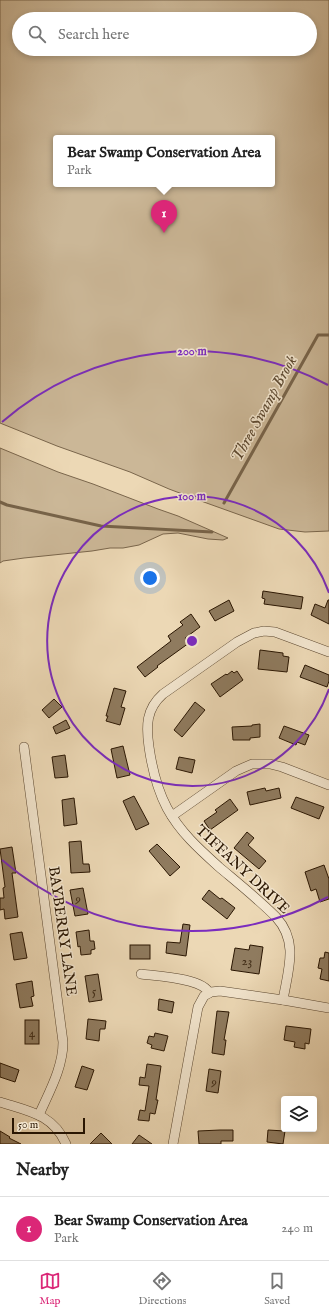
<!DOCTYPE html>
<style>
:root{--surface:#fff;--page:#f2f2f2;--text:#222;--muted:#767676;--line:#e0e0e0;--accent:#db2777}
body{margin:0;font-family:"IM FELL English",serif;background:var(--page);color:var(--text)}
.controls{position:absolute;right:12px;bottom:12px;display:grid;overflow:hidden;border-radius:4px;box-shadow:0 2px 6px #0003}
.controls button{width:36px;height:36px;display:grid;place-items:center;padding:0;border:0;border-bottom:1px solid var(--line);background:var(--surface);color:var(--text);font:20px sans-serif}
.scale{position:absolute;left:12px;bottom:10px;width:73px;box-sizing:border-box;padding-left:4px;border:2px solid #2a1602;border-top:0;font-size:11px;line-height:14px;white-space:nowrap;color:#2a1602;-webkit-text-stroke:3px #f3e6cf;paint-order:stroke}
.you{position:absolute;left:150px;top:578px;width:14px;height:14px;margin:-10px;border:3px solid #fff;border-radius:50%;background:#1a73e8;box-shadow:0 0 0 6px #1a73e833}
.badge{display:grid;place-items:center;width:26px;height:26px;border-radius:50%;background:var(--accent);color:#fff;font-size:13px;font-weight:700}
.pin{position:absolute;translate:-50% -33px;filter:drop-shadow(0 1px 2px #0008)}
.pin::after{content:'';position:absolute;top:21px;width:14px;height:12px;background:inherit;clip-path:polygon(0 0,100% 0,50% 100%)}
.popup{position:absolute;left:53px;top:135px;width:222px;height:52px;box-sizing:border-box;display:grid;place-content:center;border-radius:4px;background:var(--surface);filter:drop-shadow(0 1px 3px #0005);font-size:13px;white-space:nowrap;color:var(--muted)}
.popup b{font-size:15px;color:var(--text)}
.popup::after{content:'';position:absolute;left:50%;top:100%;margin-left:-8px;border:8px solid transparent;border-top-color:var(--surface)}
.list{margin:0;padding:0;list-style:none}
h2{display:flex;justify-content:space-between;align-items:center;height:52px;margin:0;padding:0 16px;font-size:17px}
h2 small{font-size:13px;font-weight:400;color:var(--muted)}
.list li{display:grid;grid-template-columns:26px 1fr auto;gap:12px;align-items:center;box-sizing:border-box;height:64px;padding:0 16px;border-top:1px solid var(--line)}
.list b{display:block;font-size:15px;white-space:nowrap}
.list p{margin:0;font-size:13px;white-space:nowrap;color:var(--muted)}
.list em{font-size:13px;font-style:normal;color:var(--muted)}
.icon{flex:none;width:22px;height:22px;fill:none;stroke:currentColor;stroke-width:2;stroke-linecap:round;stroke-linejoin:round}
.map{position:relative;flex:none;width:329px;height:1144px;overflow:hidden}
.search{position:absolute;background:var(--surface);box-shadow:0 2px 6px #0003;left:12px;right:12px;top:12px;height:44px;display:flex;align-items:center;gap:10px;box-sizing:border-box;padding:0 14px;border-radius:22px;color:var(--muted);font-size:15px}
.sheet{height:116px;background:var(--surface)}
nav{display:flex;justify-content:space-around;align-items:center;box-sizing:border-box;height:56px;border-top:1px solid var(--line);background:var(--surface);font-size:11px;color:var(--muted)}
nav a{display:grid;justify-items:center;gap:2px}
nav .on{color:var(--accent)}
.map>svg:first-child{display:block}
.green{fill:#cbb797;stroke:#7a664c;fill-rule:evenodd}
.lines{fill:none;stroke-linecap:round;stroke-linejoin:round}
.stream{stroke:#776349;stroke-width:3}
.building{fill:#8f7b5f;stroke:#2a1602}
.street-casing{stroke:#5a462f;stroke-width:10}
.street{stroke:#f3e6cf;stroke-width:9}
.ring{fill:none;stroke:#7b2cbf;stroke-width:2}
.labels{text-anchor:middle;stroke-width:3;stroke-linejoin:round;paint-order:stroke}
.number-label{font-size:13px;fill:#432f19}
.street-label{font-size:15px;fill:#2a1602;stroke:#f3e6cf}
.water-label{font-size:16px;font-style:italic;fill:#5d4931;stroke:#f3e6cf}
.centre{fill:#7b2cbf;stroke:#f3e6cf;stroke-width:2}
.ring-label{font-size:12px;text-anchor:middle;font-weight:bold;fill:#7b2cbf;stroke:#f3e6cf;stroke-width:3;stroke-linejoin:round;paint-order:stroke}
</style>
<div class="map">
<svg width="329" height="1144" viewBox="0 0 329 1144">
<rect width="100%" height="100%" fill="#ecd8b5"/>
<filter id="stains"><feTurbulence type="fractalNoise" baseFrequency=".005" numOctaves="4"/><feColorMatrix values="0 0 0 0 .2 0 0 0 0 .09 0 0 0 0 .02 0 0 0 .5 -.17"/></filter>
<radialGradient id="worn" r=".72"><stop offset=".6" stop-color="#630" stop-opacity="0"/><stop offset="1" stop-color="#630" stop-opacity=".3"/></radialGradient>
<g class="green">
<path d="M0,0H329V531L305,532L279,529L201,501L169,489L130,472L57,446L0,423ZM19,19H310V49H19ZM56,138H272V184H56Z"/>
<path d="M0,448L58,472L93,484L158,509L178,516L228,538L223,540L208,539L178,533L163,534L139,545L123,548H110L92,551L24,558L3,561L0,563Z"/>
</g>
<g class="lines">
<g class="stream">
<path d="M0,502L7,505L101,526L212,532"/>
<path d="M224,503L318,335H329"/>
</g>
</g>
<g class="building">
<path d="M263,591L303,597L301,609L264,604L265,599L262,598Z"/>
<path d="M229,600L234,611L215,621L209,611Z"/>
<path d="M328,600H329V624L311,615L315,604L325,608Z"/>
<path d="M191,614L200,627L185,638L189,643L157,666L158,667L145,677L137,667L171,641L168,636L183,625L180,622Z"/>
<path d="M260,650L283,653V656L289,657L287,672L258,669Z"/>
<path d="M305,665L329,675V681L327,687L300,677Z"/>
<path d="M232,671L234,673L237,671L243,680L220,697L211,684L226,674L227,675Z"/>
<path d="M114,688L126,691L121,707L125,708L120,725L106,721L108,716H106Z"/>
<path d="M54,699L62,707L49,718L42,710Z"/>
<path d="M195,702L205,710L182,737L174,730Z"/>
<path d="M66,720L70,728L56,734L53,727Z"/>
<path d="M260,724V737L250,738V740H233L232,727L252,726V725Z"/>
<path d="M284,726L309,735L305,745L297,742L296,745L279,738Z"/>
<path d="M123,746L130,775L117,778L111,749Z"/>
<path d="M65,755L68,777L55,778L52,757Z"/>
<path d="M179,757L195,760L192,773L176,769Z"/>
<path d="M265,788L266,791L279,788L281,798L250,805L247,792Z"/>
<path d="M134,796L149,824L136,830L123,801Z"/>
<path d="M296,797L324,807L319,819L291,808Z"/>
<path d="M74,798L77,824L64,826L62,800Z"/>
<path d="M230,799L238,810L210,830L204,821L217,812L215,810Z"/>
<path d="M247,832L254,838L248,845L266,861L259,869L234,848Z"/>
<path d="M81,841L83,864H89L90,872L71,873L69,842Z"/>
<path d="M157,844L180,867L170,876L149,851Z"/>
<path d="M12,847L16,873H12L18,917L5,919L4,909L0,910V898H4L3,888L5,887L0,849Z"/>
<path d="M324,865L329,879V899L320,902L316,889L311,891L305,872Z"/>
<path d="M83,888L88,914L75,916L70,890Z"/>
<path d="M209,890L220,899L222,898L235,908L227,919L202,899Z"/>
<path d="M183,924L190,925L186,956L166,953L167,942L180,943Z"/>
<path d="M89,930L90,941H94L95,949L91,950V954L81,955L80,946L78,947L76,932Z"/>
<path d="M22,932L27,958L14,960L10,934Z"/>
<rect x="130" y="945" width="20" height="14"/>
<path d="M250,945L263,947L259,974L231,970L235,948L249,950Z"/>
<path d="M325,952L329,953V981L320,979L322,969L318,968L320,958H324Z"/>
<path d="M98,974L102,1000L89,1002L85,976Z"/>
<path d="M32,981L34,996L31,997L33,1006L20,1008L16,984Z"/>
<path d="M159,999L174,1002L172,1013L158,1010Z"/>
<path d="M217,1011L229,1012L224,1040H226L224,1055L212,1053Z"/>
<path d="M88,1019L106,1021L105,1029H100L99,1041L86,1039Z"/>
<rect x="25" y="1020" width="14" height="24"/>
<path d="M286,1026L311,1029L309,1044L305,1043V1049L294,1047L295,1042L284,1040Z"/>
<path d="M155,1033L168,1036L164,1051L151,1048L152,1045L147,1043L149,1036L154,1037Z"/>
<path d="M0,1063L19,1070L15,1082L0,1077Z"/>
<path d="M147,1064L161,1066L156,1100H158L155,1114L150,1113L149,1121L138,1120L140,1110L145,1111L149,1086L139,1085L140,1077L145,1078Z"/>
<path d="M82,1066L94,1070L87,1090L75,1087Z"/>
<path d="M209,1069L221,1071L218,1093L206,1091Z"/>
<path d="M220,1130H233V1141H221V1144H199L198,1131Z"/>
<path d="M268,1130L285,1131L283,1144L267,1142Z"/>
<path d="M0,1131L10,1137L9,1138L21,1144H0Z"/>
<path d="M101,1133L112,1144H90Z"/>
<path d="M139,1135L152,1144H132Z"/>
</g>
<g class="lines">
<g class="street-casing">
<g id="street">
<path d="M24,747L63,1042C63,1068 49,1092 39,1115"/>
<path d="M172,816L236,771L252,764H270L282,767L329,785"/>
<path d="M141,974C156,976 203,978 209,993"/>
<path d="M283,1000C288,970 299,942 276,917C258,899 238,883 219,867C199,849 180,832 167,808C157,789 152,768 149,747C146,726 146,709 163,694L237,642L254,633L264,631L275,632L329,652"/>
<path d="M0,1102C28,1111 53,1114 66,1144"/>
<path d="M173,1144L198,1007L204,996L211,992L220,991L283,1000L329,1008"/>
</g>
</g>
<use href="#street" class="street"/>
</g>
<g class="ring">
<path d="M329 689A145 145 0 1 1 329 593"/>
<path d="M328 897A290 290 0 0 1 2 860M2 422A290 290 0 0 1 328 385"/>
</g>
<g class="labels">
<g class="number-label">
<text x="78" y="903">9</text>
<text x="247" y="965">23</text>
<text x="94" y="995">5</text>
<text x="32" y="1037">4</text>
<text x="214" y="1086">9</text>
</g>
<g class="street-label">
<text transform="translate(243 869) rotate(43)" y="5">TIFFANY DRIVE</text>
<text transform="translate(63 931) rotate(82)" y="5">BAYBERRY LANE</text>
</g>
<g class="water-label">
<text transform="translate(263 408) rotate(-61)" y="6">Three Swamp Brook</text>
</g>
</g>
<circle cx="192" cy="641" r="6" class="centre"/>
<g class="ring-label">
<text x="192" y="355">200 m</text>
<text x="192" y="500">100 m</text>
</g>
<rect width="100%" height="100%" filter="url(#stains)"/>
<rect width="100%" height="100%" fill="url(#worn)"/>
</svg>
<div class="controls">
<button><svg class="icon" aria-label="layers" viewBox="0 0 24 24"><path d="M12 4l9 5-9 5-9-5zM3 14l9 5 9-5"/></svg></button>
</div>
<div class="scale">50 m</div>
<div class="you"></div>
<div class="pin badge" style="left:164px;top:233px">1</div>
<div class="popup"><b>Bear Swamp Conservation Area</b>Park</div>
<div class="search"><svg class="icon" aria-label="search" viewBox="0 0 24 24"><circle cx="10" cy="10" r="6"/><path d="M15 15l6 6"/></svg>Search here</div>
</div>
<section class="sheet">
<h2>Nearby<small></small></h2>
<ul class="list">
<li><span class="badge">1</span><div><b>Bear Swamp Conservation Area</b><p>Park</p></div><em>240 m</em></li>
</ul>
</section>
<nav>
<a class="on"><svg class="icon" aria-label="map" viewBox="0 0 24 24"><path d="M3 6l6-2 6 2 6-2v14l-6 2-6-2-6 2zM9 4v14M15 6v14"/></svg>Map</a>
<a><svg class="icon" aria-label="directions" viewBox="0 0 24 24"><path d="M12 3l9 9-9 9-9-9zM9 14v-3h6M13 9l2 2-2 2"/></svg>Directions</a>
<a><svg class="icon" aria-label="saved" viewBox="0 0 24 24"><path d="M7 4h10v16l-5-4-5 4z"/></svg>Saved</a>
</nav>
